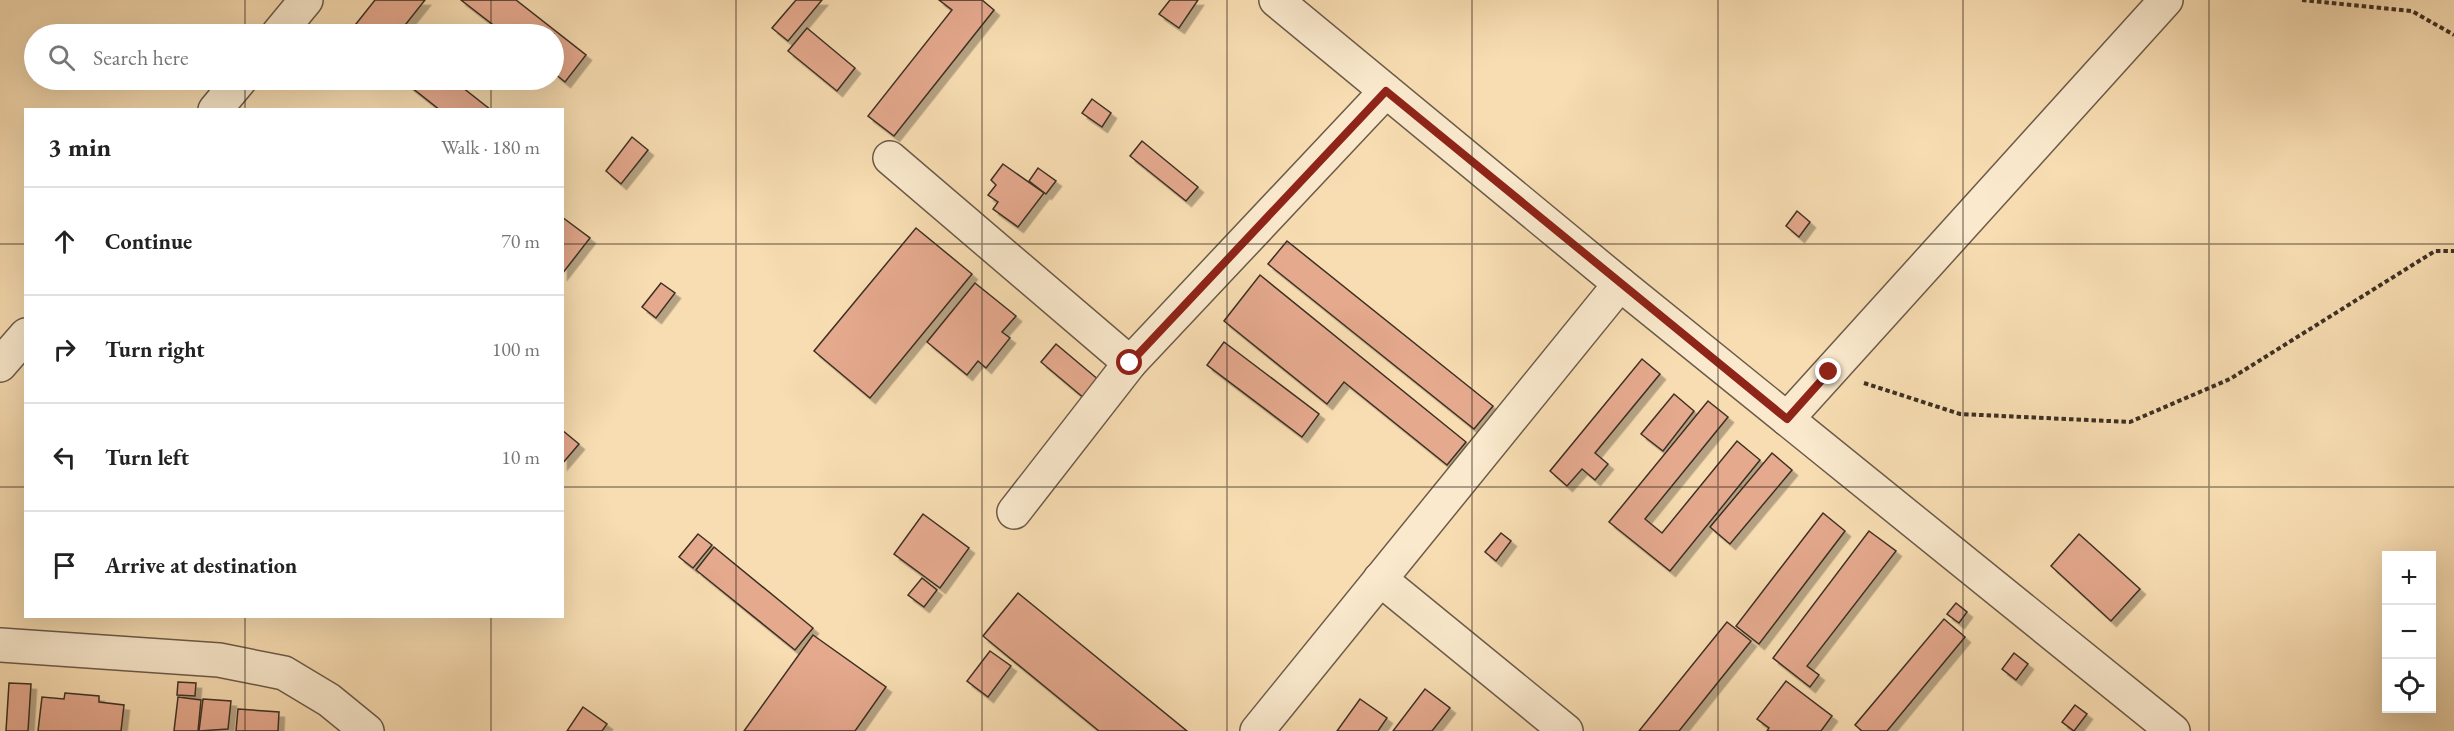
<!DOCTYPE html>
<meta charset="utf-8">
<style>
:root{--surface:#fff;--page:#f6f6f6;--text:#222;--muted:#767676;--line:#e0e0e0}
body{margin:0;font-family:"EB Garamond",serif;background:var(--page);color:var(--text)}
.controls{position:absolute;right:18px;bottom:18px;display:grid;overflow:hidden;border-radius:0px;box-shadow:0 6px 24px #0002}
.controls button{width:54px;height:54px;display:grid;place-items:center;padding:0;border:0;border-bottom:2px solid var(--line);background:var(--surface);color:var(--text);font:30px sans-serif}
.stop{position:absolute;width:18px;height:18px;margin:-14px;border:4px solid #8f2418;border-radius:50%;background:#fff}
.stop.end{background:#8f2418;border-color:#fff;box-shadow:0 2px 6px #0008}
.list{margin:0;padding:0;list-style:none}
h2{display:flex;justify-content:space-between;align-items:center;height:78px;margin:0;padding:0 24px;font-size:26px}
h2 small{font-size:20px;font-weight:400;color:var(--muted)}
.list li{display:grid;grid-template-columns:39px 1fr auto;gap:18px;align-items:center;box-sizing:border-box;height:108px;padding:0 24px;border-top:2px solid var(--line)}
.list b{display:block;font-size:22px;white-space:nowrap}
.list em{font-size:20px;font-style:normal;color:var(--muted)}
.icon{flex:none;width:33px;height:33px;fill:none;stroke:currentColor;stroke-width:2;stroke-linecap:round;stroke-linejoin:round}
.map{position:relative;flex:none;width:2454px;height:731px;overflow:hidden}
.search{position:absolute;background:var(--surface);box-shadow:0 6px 24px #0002;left:24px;top:24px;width:540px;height:66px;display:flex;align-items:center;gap:15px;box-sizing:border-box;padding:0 21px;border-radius:33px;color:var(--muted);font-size:22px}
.panel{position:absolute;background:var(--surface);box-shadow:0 6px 24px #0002;left:24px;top:108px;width:540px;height:510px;border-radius:0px}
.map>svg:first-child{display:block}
.building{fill:#e5a98e;stroke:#3d3024;stroke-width:1.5;filter:url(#shadow)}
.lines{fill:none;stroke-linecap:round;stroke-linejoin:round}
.minor-casing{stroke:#6c5b48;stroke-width:36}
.path{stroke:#3d3024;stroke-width:4;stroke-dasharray:4.5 3;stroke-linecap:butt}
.minor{stroke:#fae9cd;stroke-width:33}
.route{stroke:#8f2418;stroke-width:8}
.grid{fill:none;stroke:#3d3024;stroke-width:1.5;stroke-opacity:0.55}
</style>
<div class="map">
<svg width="2454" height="731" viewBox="0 0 2454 731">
<defs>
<filter id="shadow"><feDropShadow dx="5.5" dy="5.5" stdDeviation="0" flood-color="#0004"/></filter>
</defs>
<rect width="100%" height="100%" fill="#f8ddb2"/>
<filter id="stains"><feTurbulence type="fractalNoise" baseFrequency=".00333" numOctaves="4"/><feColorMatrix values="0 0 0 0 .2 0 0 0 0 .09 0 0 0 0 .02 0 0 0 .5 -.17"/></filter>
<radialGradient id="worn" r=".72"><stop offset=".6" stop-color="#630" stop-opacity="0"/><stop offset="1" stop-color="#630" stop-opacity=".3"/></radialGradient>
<g class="building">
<path d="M375,0H425L398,34H348Z"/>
<path d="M461,0H516L586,55L565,82L554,73V34H505Z"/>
<path d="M796,0H822L788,41L772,28Z"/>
<path d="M939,0H982L994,10L894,136L868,116L952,10Z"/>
<path d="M1170,0H1198L1179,28L1159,14Z"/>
<path d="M807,28L855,68L837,91L788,51Z"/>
<path d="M402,80H453L491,110H440Z"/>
<path d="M1092,99L1111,113L1102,127L1082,113Z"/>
<path d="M632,137L648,150L621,184L606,171Z"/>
<path d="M1142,141L1198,187L1186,201L1130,156Z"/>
<path d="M1003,164L1044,193L1018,227L993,209L998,202L988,195L996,185L991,180Z"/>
<path d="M1038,168L1056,181L1046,194L1029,181Z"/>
<path d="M1797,211L1810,222L1799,237L1786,226Z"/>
<path d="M562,217L590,238L562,274Z"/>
<path d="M916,228L972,274L870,398L814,351Z"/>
<path d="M1287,241L1493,406L1474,429L1268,264Z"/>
<path d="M1260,275L1466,442L1447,465L1344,382L1327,404L1224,321Z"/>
<path d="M661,283L675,293L656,318L642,307Z"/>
<path d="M975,283L1016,316L1002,332L1010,338L986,368L978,361L967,375L927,342Z"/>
<path d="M1224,342L1319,414L1302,437L1207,365Z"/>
<path d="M1056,344L1100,381L1085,399L1041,362Z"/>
<path d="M1642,359L1660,374L1595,453L1608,464L1595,480L1582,469L1567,486L1550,471Z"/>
<path d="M1674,394L1694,411L1663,451L1641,434Z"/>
<path d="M1708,401L1728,417L1645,519L1662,533L1737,441L1760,460L1670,571L1609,522Z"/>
<path d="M562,430L579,444L562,464Z"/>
<path d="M1772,453L1792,470L1730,544L1710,527Z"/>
<path d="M1823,513L1845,531L1759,644L1736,626Z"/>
<path d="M923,514L969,548L940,588L894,554Z"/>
<path d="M1869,531L1896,551L1807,666L1819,675L1810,687L1773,658Z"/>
<path d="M1501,533L1511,541L1496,561L1485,552Z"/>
<path d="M698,534L712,545L693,568L679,557Z"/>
<path d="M2079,534L2140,589L2111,621L2051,566Z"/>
<path d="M714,547L813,628L795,650L696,570Z"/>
<path d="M922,578L937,590L924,607L908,595Z"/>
<path d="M1018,593L1187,731H1099L983,636Z"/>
<path d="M1956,603L1967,612L1959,623L1947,614Z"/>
<path d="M1944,619L1965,637L1887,731H1862L1855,725Z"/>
<path d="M1727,622L1751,641L1679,731H1639Z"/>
<path d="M813,635L886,687L855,731H744Z"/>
<path d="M990,651L1011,666L988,697L967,681Z"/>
<path d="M2014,653L2028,664L2016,680L2002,669Z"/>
<path d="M1786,681L1832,716L1821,731H1767L1769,728L1757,719Z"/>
<path d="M178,682L196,683L195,696L177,695Z"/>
<path d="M9,683L31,684L28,731H6Z"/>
<path d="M1425,689L1450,708L1432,731H1393Z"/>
<path d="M65,693L99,696V702L124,705L121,731H38L42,697L64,699Z"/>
<path d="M178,697L201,700L198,731H174Z"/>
<path d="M203,699L231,701L228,729L199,731Z"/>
<path d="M1360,699L1387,718L1378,731H1337Z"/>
<path d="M2075,705L2087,714L2074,731L2062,722Z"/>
<path d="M583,707L607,724L602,731H567Z"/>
<path d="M238,709L279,712L278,731H236Z"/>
</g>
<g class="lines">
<g class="minor-casing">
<g id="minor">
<path d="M1276,0L1620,284L2173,731"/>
<path d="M278,34L306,0"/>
<path d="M215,110L240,80"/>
<path d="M890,158L1130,363"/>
<path d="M0,365L26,335"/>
<path d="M1787,419L2166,0"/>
<path d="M1014,512L1130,363L1386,91"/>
<path d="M1380,579L1566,731"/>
<path d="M0,645L219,660L284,673L329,700L367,731"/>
<path d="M1257,731L1620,284"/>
</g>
</g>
<g class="path">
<path d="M2302,0L2412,11L2454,35"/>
<path d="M1864,383L1960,414L2130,422L2230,379L2435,251H2454"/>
</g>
<use href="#minor" class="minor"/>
</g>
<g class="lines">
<path class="route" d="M1130,363L1386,91L1787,419L1829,372"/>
</g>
<path class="grid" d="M245,0V34M491,0V34M736,0V731M982,0V731M1227,0V731M1472,0V731M1718,0V731M1963,0V731M2209,0V731M245,80V110M491,80V110M0,244H26M562,244H2454M0,487H26M562,487H2454M245,616V731M491,616V731"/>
<rect width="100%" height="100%" filter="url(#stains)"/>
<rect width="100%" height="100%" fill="url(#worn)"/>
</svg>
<div class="controls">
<button>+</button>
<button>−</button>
<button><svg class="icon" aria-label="locate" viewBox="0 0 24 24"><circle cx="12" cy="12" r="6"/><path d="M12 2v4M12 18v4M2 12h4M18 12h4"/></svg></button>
</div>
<div class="stop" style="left:1130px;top:363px"></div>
<div class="stop end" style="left:1829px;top:372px"></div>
<div class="search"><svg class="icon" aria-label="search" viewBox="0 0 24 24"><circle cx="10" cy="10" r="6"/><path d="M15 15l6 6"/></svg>Search here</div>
<section class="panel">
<h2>3 min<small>Walk · 180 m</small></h2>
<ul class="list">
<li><svg class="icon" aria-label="ahead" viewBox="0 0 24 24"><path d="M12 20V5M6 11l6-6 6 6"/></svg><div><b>Continue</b></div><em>70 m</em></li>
<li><svg class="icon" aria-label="right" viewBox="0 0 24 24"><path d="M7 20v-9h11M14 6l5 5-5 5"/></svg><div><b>Turn right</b></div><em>100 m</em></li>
<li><svg class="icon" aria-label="left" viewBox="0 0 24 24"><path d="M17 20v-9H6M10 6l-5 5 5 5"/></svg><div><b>Turn left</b></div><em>10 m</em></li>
<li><svg class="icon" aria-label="arrive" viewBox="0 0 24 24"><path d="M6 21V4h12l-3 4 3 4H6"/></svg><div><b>Arrive at destination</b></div></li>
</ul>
</section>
</div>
